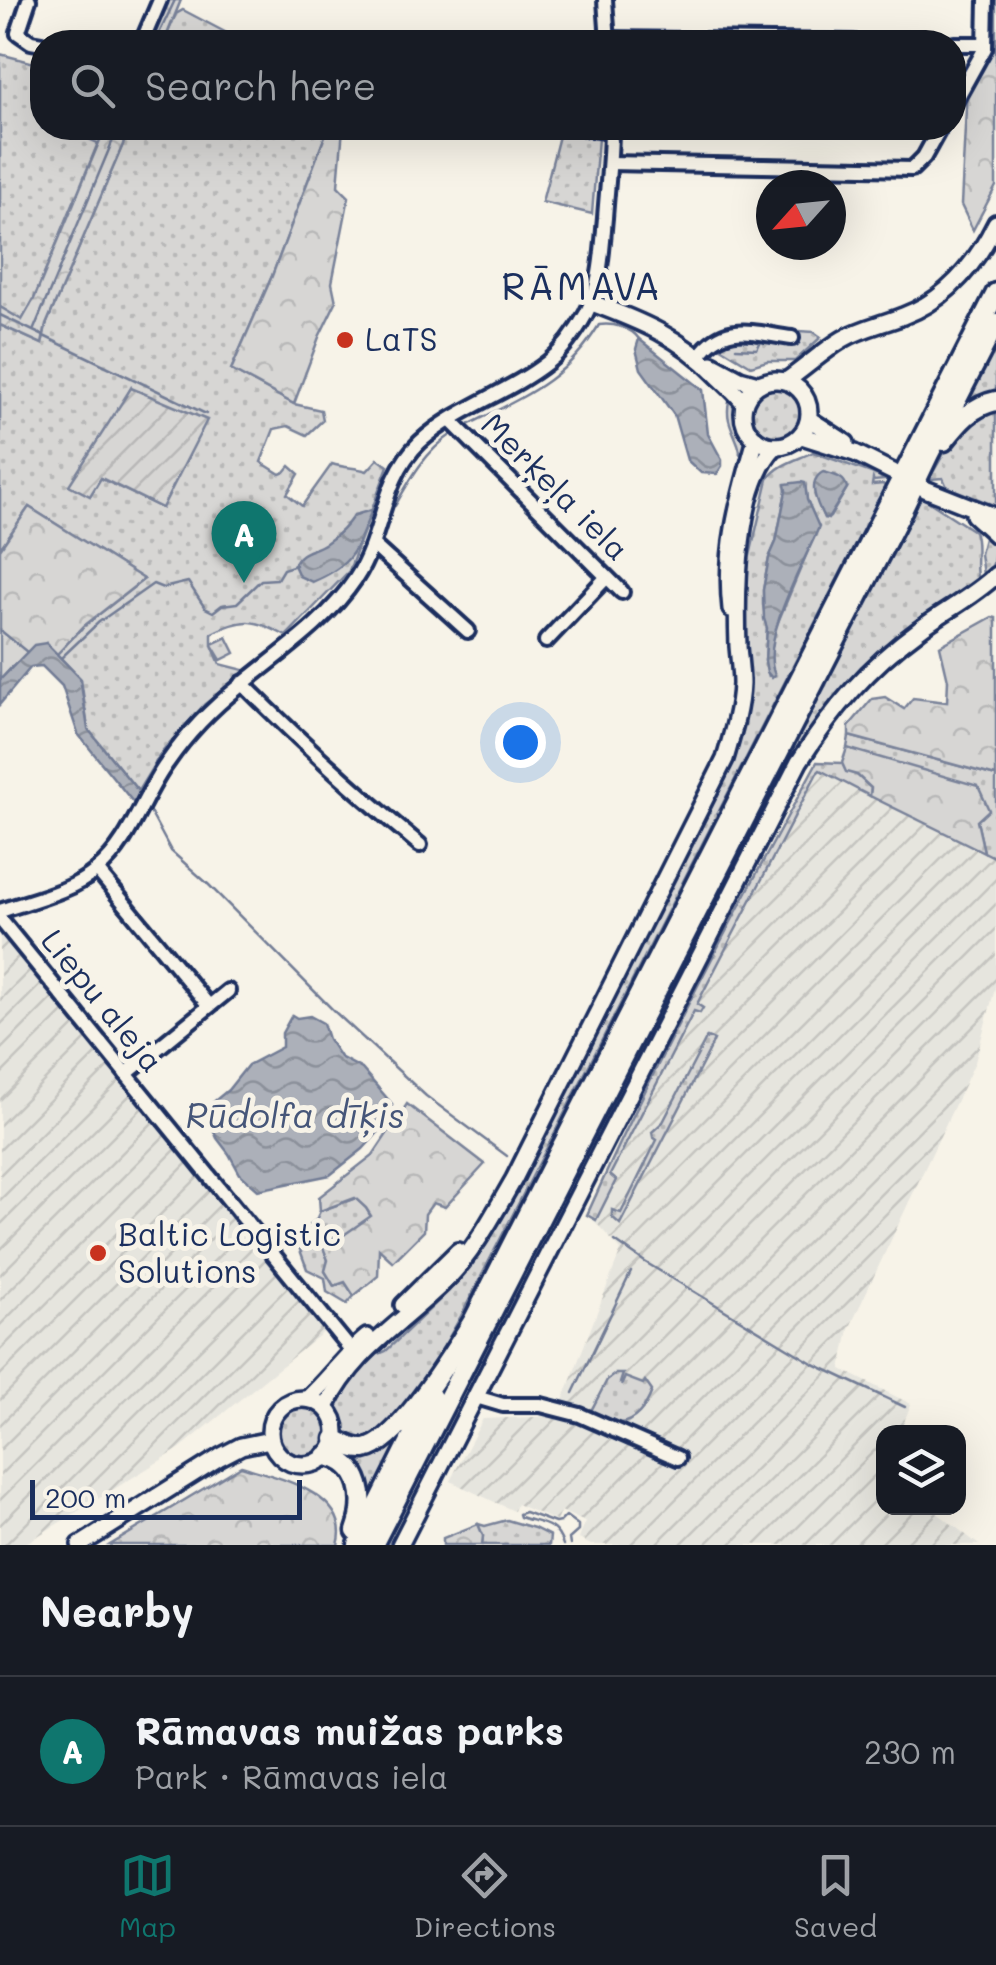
<!DOCTYPE html>
<meta charset="utf-8">
<style>
:root{--surface:#171b24;--page:#242831;--text:#f1f3f6;--muted:#9ea1a6;--line:#363941;--accent:#0f766e}
body{margin:0;font-family:Mali,sans-serif;background:var(--page);color:var(--text)}
.controls{position:absolute;right:30px;bottom:30px;display:grid;overflow:hidden;border-radius:20px;box-shadow:0 10px 40px #0002}
.controls button{width:90px;height:90px;display:grid;place-items:center;padding:0;border:0;border-bottom:2px solid var(--line);background:var(--surface);color:var(--text);font:50px sans-serif}
.compass{position:absolute;left:756px;top:170px;width:90px;height:90px;border-radius:50%;background:var(--surface);box-shadow:0 10px 40px #0002;rotate:243deg}
.scale{position:absolute;left:30px;bottom:25px;width:272px;box-sizing:border-box;padding-left:10px;border:5px solid #1b2f5e;border-top:0;font-size:28px;line-height:35px;white-space:nowrap;color:#1b2f5e;-webkit-text-stroke:8px #f7f3e8;paint-order:stroke}
.you{position:absolute;left:520px;top:742px;width:35px;height:35px;margin:-25px;border:8px solid #fff;border-radius:50%;background:#1a73e8;box-shadow:0 0 0 15px #1a73e833}
.badge{display:grid;place-items:center;width:65px;height:65px;border-radius:50%;background:var(--accent);color:#fff;font-size:32px;font-weight:700}
.pin{position:absolute;translate:-50% -82px;filter:drop-shadow(0 2px 5px #0008)}
.pin::after{content:'';position:absolute;top:52px;width:35px;height:30px;background:inherit;clip-path:polygon(0 0,100% 0,50% 100%)}
.list{margin:0;padding:0;list-style:none}
h2{display:flex;justify-content:space-between;align-items:center;height:130px;margin:0;padding:0 40px;font-size:42px}
h2 small{font-size:32px;font-weight:400;color:var(--muted)}
.list li{display:grid;grid-template-columns:65px 1fr auto;gap:30px;align-items:center;box-sizing:border-box;height:150px;padding:0 40px;border-top:2px solid var(--line)}
.list b{display:block;font-size:38px;white-space:nowrap}
.list p{margin:0;font-size:32px;white-space:nowrap;color:var(--muted)}
.list em{font-size:32px;font-style:normal;color:var(--muted)}
.icon{flex:none;width:55px;height:55px;fill:none;stroke:currentColor;stroke-width:2;stroke-linecap:round;stroke-linejoin:round}
.map{position:relative;flex:none;width:996px;height:1545px;overflow:hidden}
.search{position:absolute;background:var(--surface);box-shadow:0 10px 40px #0002;left:30px;right:30px;top:30px;height:110px;display:flex;align-items:center;gap:25px;box-sizing:border-box;padding:0 35px;border-radius:40px;color:var(--muted);font-size:38px}
.sheet{height:280px;background:var(--surface)}
nav{display:flex;justify-content:space-around;align-items:center;box-sizing:border-box;height:140px;border-top:2px solid var(--line);background:var(--surface);font-size:28px;color:var(--muted)}
nav a{display:grid;justify-items:center;gap:5px}
nav .on{color:var(--accent)}
.map>svg:first-child{display:block}
.industrial{fill:url(#industrial-furrows)}
.grass{fill:url(#grass-dots);stroke:#798299;stroke-width:2.5;fill-rule:evenodd}
.forest{fill:url(#forest-crowns);stroke:#798299;stroke-width:2.5}
.garden{fill:url(#garden-furrows);stroke:#798299;stroke-width:2.5}
.water{fill:url(#water-waves);stroke:#727c95;stroke-width:2.5}
.lines{fill:none;stroke-linecap:round;stroke-linejoin:round}
.stream{stroke:#727c95;stroke-width:2.5}
.minor-casing{stroke:#1b2f5e;stroke-width:20}
.major-casing{stroke:#1b2f5e;stroke-width:22}
.highway-casing{stroke:#1b2f5e;stroke-width:25}
.minor{stroke:#f7f3e8;stroke-width:12}
.major{stroke:#f7f3e8;stroke-width:15}
.highway{stroke:#f7f3e8;stroke-width:18}
.poi-dot{fill:#c8321e;stroke:#f7f3e8;stroke-width:4}
.labels{text-anchor:middle;stroke-width:10;stroke-linejoin:round;paint-order:stroke}
.poi-label{font-size:32px;fill:#1b2f5e;stroke:#f7f3e8;text-anchor:start}
.street-label{font-size:32px;fill:#1b2f5e;stroke:#f7f3e8}
.water-label{font-size:35px;font-style:italic;fill:#465679;stroke:#f7f3e8}
.quarter-label{font-size:38px;letter-spacing:2.5px;fill:#1b2f5e;stroke:#f7f3e8}
</style>
<div class="map">
<svg width="996" height="1545" viewBox="0 0 996 1545">
<defs>
<pattern id="industrial-furrows" width="10" height="10" patternUnits="userSpaceOnUse" patternTransform="scale(2.5)"><rect width="10" height="10" fill="#e6e5de"/><path d="M-1 1l2-2M0 10L10 0M9 11l2-2" fill="none" stroke="#c5c5c1"/></pattern>
<pattern id="grass-dots" width="8" height="8" patternUnits="userSpaceOnUse" patternTransform="scale(2.5)"><rect width="8" height="8" fill="#d7d6d4"/><path d="M2 2h.1M6 6h.1" fill="none" stroke="#b8b8b8" stroke-width="1.8" stroke-linecap="round"/></pattern>
<pattern id="forest-crowns" width="20" height="18" patternUnits="userSpaceOnUse" patternTransform="scale(2.5)"><rect width="20" height="18" fill="#d7d6d4"/><path d="M2 6a3 3 0 1 1 6 0M12 15a3 3 0 1 1 6 0" fill="none" stroke="#b8b8b8"/></pattern>
<pattern id="garden-furrows" width="10" height="10" patternUnits="userSpaceOnUse" patternTransform="scale(2.5)"><rect width="10" height="10" fill="#d7d6d4"/><path d="M-1 1l2-2M0 10L10 0M9 11l2-2" fill="none" stroke="#b8b8b8"/></pattern>
<pattern id="water-waves" width="16" height="10" patternUnits="userSpaceOnUse" patternTransform="scale(2.5)"><rect width="16" height="10" fill="#acb0b9"/><path d="M0 5q4-4 8 0t8 0" fill="none" stroke="#8b909a"/></pattern>
</defs>
<rect width="100%" height="100%" fill="#f7f3e8"/>
<filter id="ink" filterUnits="userSpaceOnUse"><feTurbulence type="fractalNoise" baseFrequency=".01" numOctaves="2"/><feDisplacementMap in="SourceGraphic" scale="20" xChannelSelector="R" yChannelSelector="G"/><feConvolveMatrix kernelMatrix="1 2 1 2 8 2 1 2 1" color-interpolation-filters="sRGB"/></filter>
<g filter="url(#ink)">
<g class="industrial">
<path d="M815,769L996,858V985L975,1062L849,1329L841,1369L911,1404L900,1432H884V1508H931L979,1545H591L579,1539L585,1522L561,1511L556,1521L517,1504L514,1511L450,1481L483,1419L557,1416L621,1250L587,1213Z"/>
<path d="M0,931L326,1330L179,1449L23,1545H0Z"/>
</g>
<g class="grass">
<path d="M183,10L244,42H164L176,14Z"/>
<path d="M0,54L42,65V128H64L98,143L34,299L22,321L0,307Z"/>
<path d="M130,128H328L272,276L231,370L294,404L321,410L323,420L307,435L288,426L274,429L261,462L280,474L285,472L290,466L299,474L287,494L302,506L332,464C344,468 355,467 367,471L378,459L388,466L349,571L286,636C254,619 245,617 212,633V644L227,637L235,653L221,660L212,645L220,664L248,671L205,704L163,750L138,791L88,729L81,679L57,654L84,626L144,579L29,507L0,549V325L42,344L46,325ZM131,388L162,508L100,478L119,410Z"/>
<path d="M560,132L598,138L592,214L542,202Z"/>
<path d="M799,331L814,332L821,337L795,361H767L751,366L715,344C739,332 768,341 794,343Z"/>
<path d="M996,344V392L965,405Z"/>
<circle cx="776" cy="413" r="27"/>
<path d="M731,393C735,402 734,409 736,418C739,437 748,437 745,459C735,447 743,460 738,444C730,423 724,417 731,393Z"/>
<path d="M996,407V506L947,487L943,478L929,479L954,436L965,424Z"/>
<path d="M813,452L877,475L884,480L874,481L873,479L872,485L883,484L885,486L461,1316C450,1336 378,1471 347,1434C340,1425 336,1407 336,1397L371,1351L379,1354L386,1351L449,1291L461,1272L698,827L747,660L743,600L745,577L768,479C778,464 797,460 813,452ZM805,484L807,500L818,527L775,629L770,652L769,677L765,661L767,628L763,605V590L769,558L776,542L786,491ZM847,488L830,517L824,518L815,495Z"/>
<path d="M923,498L974,531C980,546 973,564 978,581C905,624 841,681 795,754L393,1545H384L919,500Z"/>
<path d="M985,534L993,541C996,556 994,568 984,581L980,554Z"/>
<path d="M849,736L996,776V858L984,852L977,821L847,748Z"/>
<path d="M817,762L842,763L846,771L857,775L871,788L870,796L820,770L817,773L697,1004L703,1008L700,1013L694,1011L610,1175L616,1180L596,1220L587,1215C656,1061 736,910 817,762Z"/>
<path d="M707,1037L714,1040L710,1049L620,1224L612,1217V1210L621,1213L657,1140L653,1137L652,1132L663,1122Z"/>
<path d="M356,1198L366,1208L371,1217L338,1239L320,1237L328,1260L325,1271L334,1286L345,1282L354,1296L347,1304L327,1292L325,1278L307,1269L299,1247L306,1240L299,1233L316,1220L320,1211Z"/>
<path d="M615,1374H623L620,1383L622,1384L625,1377L643,1384L645,1381L652,1391C647,1405 635,1424 617,1423C609,1423 600,1417 593,1414L591,1411L607,1380Z"/>
<circle cx="302" cy="1433" r="26"/>
<path d="M412,1414L370,1499L345,1454Z"/>
<path d="M507,1520L534,1528L550,1536L549,1545H482L483,1536L478,1524L485,1526Z"/>
</g>
<g class="forest">
<path d="M169,0H181L164,42H150Z"/>
<path d="M990,0H996V186L973,230L961,205L967,89Z"/>
<path d="M105,128H130L46,325L42,344L0,325V307L22,320L34,299Z"/>
<path d="M328,128H343L338,186L349,197L332,283L336,302L319,337L294,404L231,370L272,276Z"/>
<path d="M29,507L144,579L84,626L57,654L46,643L12,667L0,680V549Z"/>
<path d="M992,617L996,618V776L849,736V726L872,699L885,697L904,709L913,698L947,702L948,680L940,646Z"/>
<path d="M847,748L978,786L989,810L977,821L984,852L870,796L871,788L857,775L846,772L842,763Z"/>
<path d="M407,1104L485,1164L445,1207L433,1203L425,1214L424,1231L393,1262L379,1249L378,1276L354,1296L345,1282L334,1286L325,1271L328,1260L319,1237L338,1239L371,1216L366,1208L355,1198L320,1211L319,1197L373,1155Z"/>
<path d="M241,1466C276,1477 353,1494 338,1545H110Z"/>
<path d="M478,1524L483,1536L482,1545H443V1538Z"/>
</g>
<path class="garden" d="M131,388L207,420L162,508L101,478L90,496L69,485Z"/>
<g class="water">
<path d="M639,339L703,390L708,434L722,460V466L717,474L701,473L687,460L674,415L641,369L636,349Z"/>
<path d="M823,472C833,475 845,476 847,488L828,519L824,518C817,504 806,481 823,472Z"/>
<path d="M801,482L805,483L807,500L819,527C804,563 759,640 775,675L772,678L767,672L765,661L767,628L764,619L763,590L769,558L776,542L786,491L785,484Z"/>
<path d="M372,510C355,550 355,564 312,582L299,576L294,565C300,549 313,552 326,543C338,535 346,527 354,515Z"/>
<path d="M46,643L80,678L88,729L138,791L141,802L137,807L78,734L62,686L42,666L31,667L0,704V680L34,645Z"/>
<path d="M292,1015L297,1018L310,1016L323,1023L328,1039L340,1057L362,1069L392,1104V1117L363,1149L330,1175L258,1190L240,1174L229,1154L217,1138L206,1113V1108L228,1090L248,1065L282,1047V1033Z"/>
</g>
<g class="lines">
<g class="stream">
<path d="M155,42L175,0"/>
<path d="M0,315L206,414"/>
<path d="M34,329L118,128"/>
<path d="M736,348L757,349L761,341"/>
<path d="M470,424C525,396 566,380 599,325C612,323 631,327 639,339"/>
<path d="M395,506C411,478 425,452 452,434"/>
<path d="M0,630L27,652"/>
<path d="M61,658L99,622L153,584L163,588L188,582L205,608L213,612L222,605L237,603L261,580L277,579L283,569L296,565"/>
<path d="M150,812L171,851L208,884L335,1012L426,1096L507,1156"/>
<path d="M615,1241L645,1262L814,1364L905,1407"/>
<path d="M573,1393L631,1272"/>
<path d="M563,1545C556,1522 541,1524 520,1517L519,1514L525,1512L555,1523L560,1522L566,1516L578,1525V1531L569,1539L570,1545"/>
</g>
<g class="minor-casing">
<g id="minor">
<path d="M29,0L18,33L31,42L42,44"/>
<path d="M605,0L608,42"/>
<path d="M608,39L854,42"/>
<path d="M142,42L160,0"/>
<path d="M954,44H985"/>
<path d="M954,104L985,48L986,0"/>
<path d="M585,128L611,132"/>
<path d="M610,163L912,169L924,157L940,128"/>
<path d="M699,356C725,320 753,333 792,338"/>
<path d="M450,420L622,592"/>
<path d="M373,545L468,631"/>
<path d="M546,641L606,578"/>
<path d="M242,683C299,740 358,794 420,845"/>
<path d="M97,870L209,1006"/>
<path d="M0,911C32,900 71,892 97,870C131,842 142,797 167,763C187,734 212,708 240,686C281,652 326,623 356,578C384,535 381,479 420,442C457,408 509,393 548,362C564,349 576,332 586,314C601,286 602,250 605,218C607,188 611,158 611,128"/>
<path d="M0,919L351,1350"/>
<path d="M126,1074L228,991"/>
<path d="M476,1397L503,1405H541L580,1415L678,1458"/>
</g>
</g>
<g class="major-casing">
<g id="major">
<path d="M592,303C640,321 680,337 716,374C726,384 735,391 744,403"/>
<path d="M712,364L740,379L758,384"/>
<circle cx="776" cy="413" r="33"/>
<path d="M786,381C806,367 823,351 843,339C862,328 883,324 903,316C946,300 976,264 996,223"/>
<path d="M809,419L846,443"/>
<path d="M802,436L855,453L893,472"/>
<path d="M925,489L996,517"/>
<path d="M974,515L996,535"/>
<path d="M731,609C724,549 740,496 756,439"/>
<path d="M403,1305L458,1251"/>
<path d="M308,1398C329,1379 345,1355 367,1337"/>
<circle cx="303" cy="1432" r="33"/>
<path d="M326,1407C355,1349 399,1326 443,1283C474,1253 493,1215 514,1179L725,759C732,735 740,710 741,684C741,672 739,659 738,646C736,593 736,485 776,446"/>
<path d="M80,1545L220,1457L241,1446L270,1440"/>
<path d="M400,1545L799,762C833,709 868,667 919,630C944,611 973,597 996,575"/>
</g>
</g>
<g class="highway-casing">
<g id="highway">
<path d="M944,441C959,422 972,406 996,401"/>
<path d="M335,1439C345,1444 354,1450 365,1449C399,1443 455,1350 473,1321L996,293"/>
<path d="M326,1456C363,1462 367,1501 356,1531"/>
<path d="M358,1545L432,1397"/>
<path d="M373,1545L901,513L929,454L996,323"/>
</g>
</g>
<use href="#minor" class="minor"/>
<use href="#major" class="major"/>
<use href="#highway" class="highway"/>
</g>
</g>
<g class="poi-dot">
<circle cx="345" cy="340" r="10"/>
<circle cx="98" cy="1253" r="10"/>
</g>
<g class="labels">
<g class="poi-label">
<text x="365" y="351">LaTS</text>
<text x="118" y="1246">Baltic Logistic<tspan x="118" dy="37">Solutions</tspan></text>
</g>
<g class="street-label">
<text transform="translate(555 487) rotate(45)" y="11">Merķeļa iela</text>
<text transform="translate(102 1001) rotate(51)" y="11">Liepu aleja</text>
</g>
<g class="water-label">
<text x="295" y="1128">Rūdolfa dīķis</text>
</g>
<g class="quarter-label">
<text x="582" y="300">RĀMAVA</text>
</g>
</g>
</svg>
<div class="controls">
<button><svg class="icon" aria-label="layers" viewBox="0 0 24 24"><path d="M12 4l9 5-9 5-9-5zM3 14l9 5 9-5"/></svg></button>
</div>
<svg class="compass" viewBox="-18 -18 36 36"><path d="M0-13l5 13h-10z" fill="#e53935"/><path d="M0 13l5-13h-10z" fill="#9ea1a6"/></svg>
<div class="scale">200 m</div>
<div class="you"></div>
<div class="pin badge" style="left:244px;top:583px">A</div>
<div class="search"><svg class="icon" aria-label="search" viewBox="0 0 24 24"><circle cx="10" cy="10" r="6"/><path d="M15 15l6 6"/></svg>Search here</div>
</div>
<section class="sheet">
<h2>Nearby<small></small></h2>
<ul class="list">
<li><span class="badge">A</span><div><b>Rāmavas muižas parks</b><p>Park · Rāmavas iela</p></div><em>230 m</em></li>
</ul>
</section>
<nav>
<a class="on"><svg class="icon" aria-label="map" viewBox="0 0 24 24"><path d="M3 6l6-2 6 2 6-2v14l-6 2-6-2-6 2zM9 4v14M15 6v14"/></svg>Map</a>
<a><svg class="icon" aria-label="directions" viewBox="0 0 24 24"><path d="M12 3l9 9-9 9-9-9zM9 14v-3h6M13 9l2 2-2 2"/></svg>Directions</a>
<a><svg class="icon" aria-label="saved" viewBox="0 0 24 24"><path d="M7 4h10v16l-5-4-5 4z"/></svg>Saved</a>
</nav>
